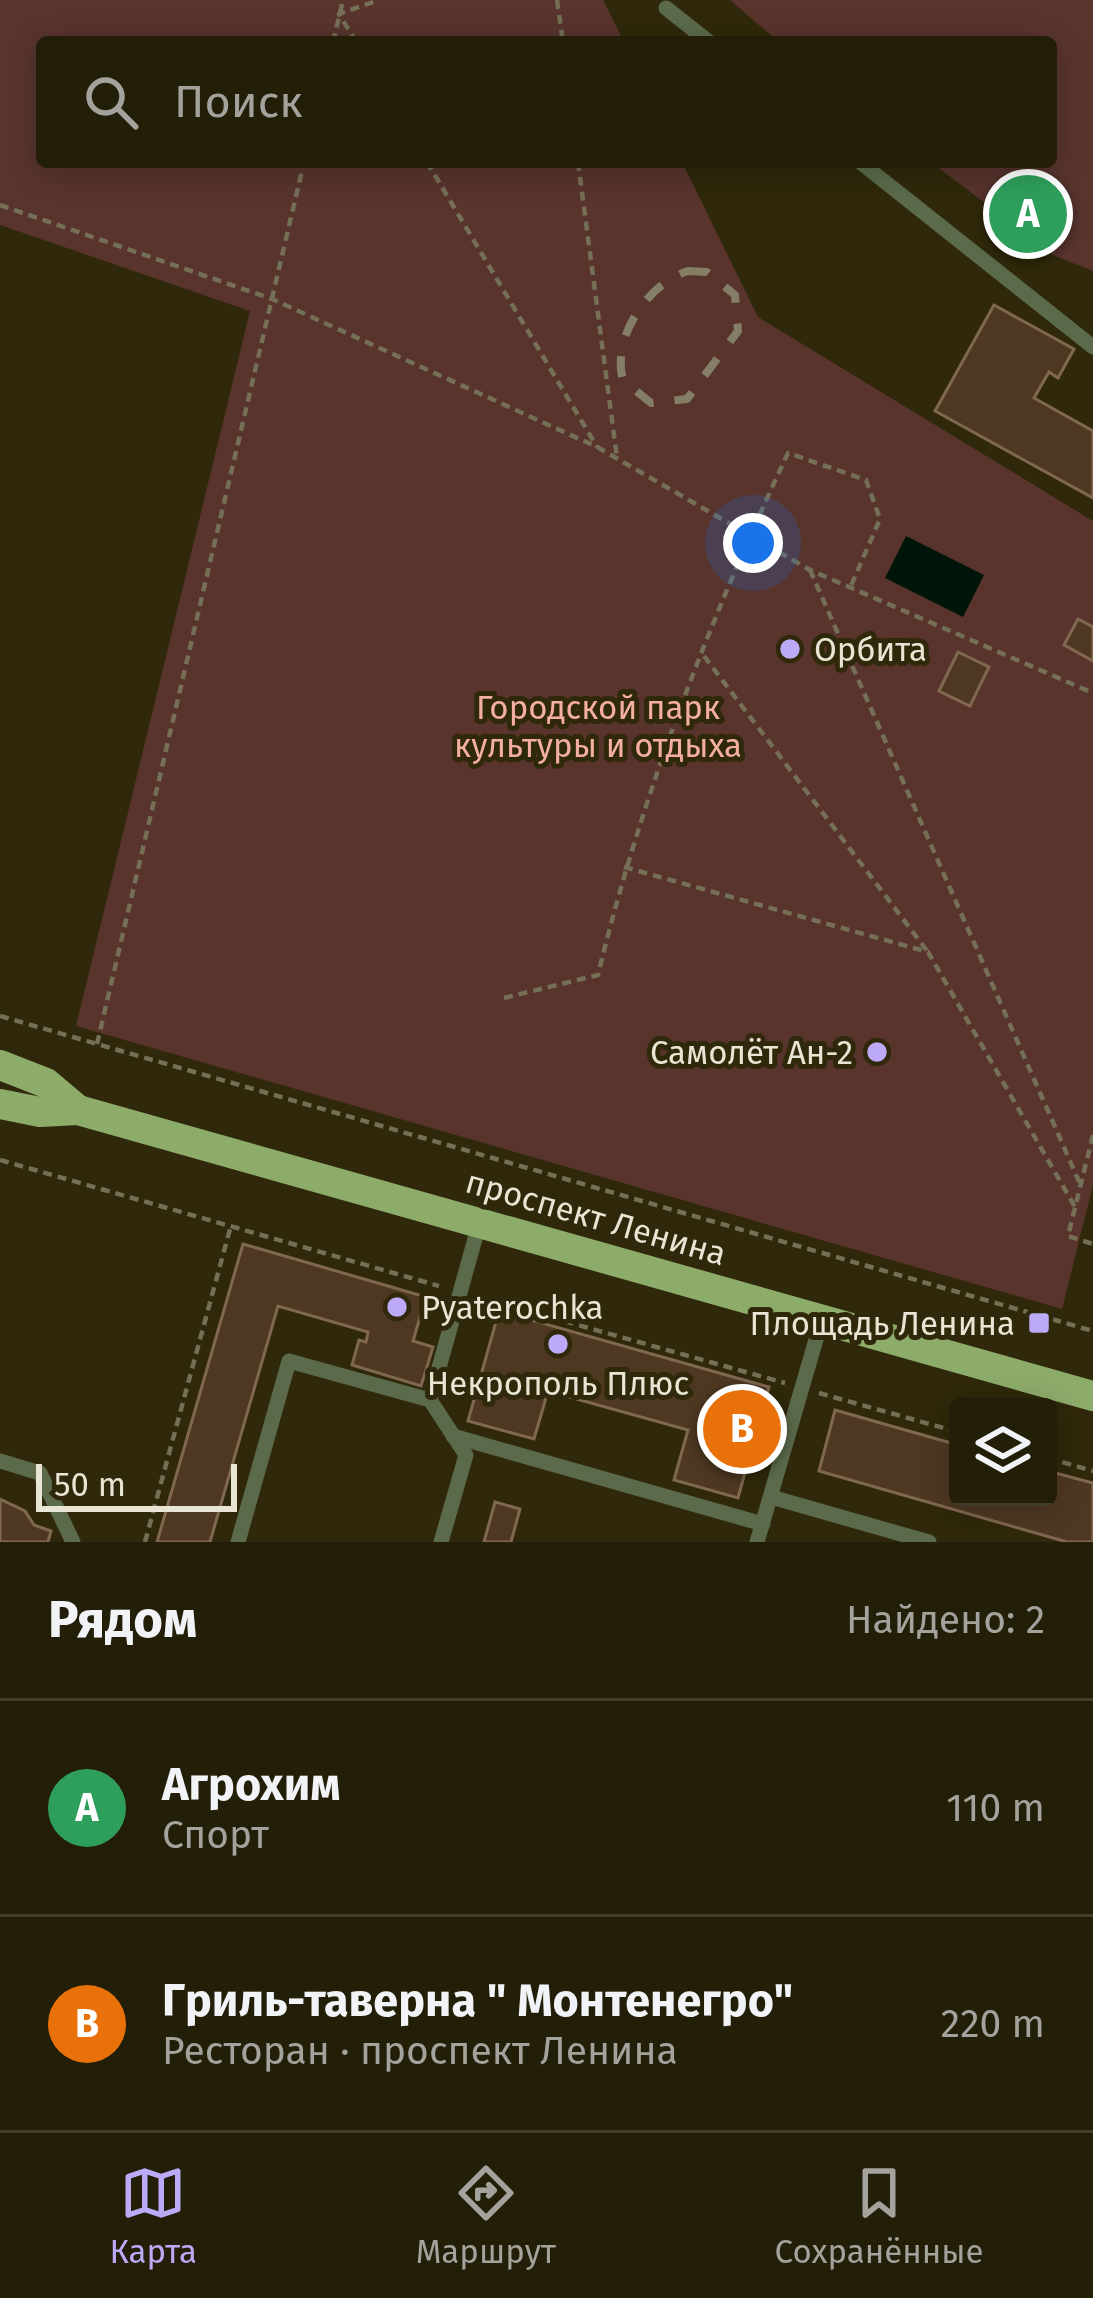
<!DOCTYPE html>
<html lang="ru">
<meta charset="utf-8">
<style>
:root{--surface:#231e08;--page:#2b2712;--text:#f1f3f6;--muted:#a3a29c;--line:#403c29;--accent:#bcaaf6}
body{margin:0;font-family:"Fira Sans",sans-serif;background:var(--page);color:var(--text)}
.controls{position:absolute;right:36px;bottom:36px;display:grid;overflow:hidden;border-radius:12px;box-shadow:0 6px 30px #0003}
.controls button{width:108px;height:108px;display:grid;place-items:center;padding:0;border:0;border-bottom:3px solid var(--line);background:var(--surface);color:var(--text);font:60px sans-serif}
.scale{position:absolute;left:36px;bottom:30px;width:201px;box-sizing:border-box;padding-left:12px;border:6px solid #e9e5d4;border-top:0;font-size:33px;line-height:42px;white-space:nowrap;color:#e9e5d4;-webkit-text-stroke:9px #2f280a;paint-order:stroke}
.you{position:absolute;left:753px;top:543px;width:42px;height:42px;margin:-30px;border:9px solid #fff;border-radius:50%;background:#1a73e8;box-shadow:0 0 0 18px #1a73e833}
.badge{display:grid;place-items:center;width:78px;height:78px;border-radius:50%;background:var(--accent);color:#fff;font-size:39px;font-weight:700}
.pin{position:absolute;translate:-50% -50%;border:6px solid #fff;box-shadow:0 3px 12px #0006}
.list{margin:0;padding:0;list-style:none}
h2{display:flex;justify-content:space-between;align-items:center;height:156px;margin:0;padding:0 48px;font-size:51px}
h2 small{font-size:39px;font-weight:400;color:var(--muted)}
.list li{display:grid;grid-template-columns:78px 1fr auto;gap:36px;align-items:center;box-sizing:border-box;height:216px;padding:0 48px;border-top:3px solid var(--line)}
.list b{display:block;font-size:45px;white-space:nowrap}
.list p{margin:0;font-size:39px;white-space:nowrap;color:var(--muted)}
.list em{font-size:39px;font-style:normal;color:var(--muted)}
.icon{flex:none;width:66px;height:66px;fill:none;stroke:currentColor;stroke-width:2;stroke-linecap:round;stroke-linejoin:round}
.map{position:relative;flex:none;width:1093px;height:1542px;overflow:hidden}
.search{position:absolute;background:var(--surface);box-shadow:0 6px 30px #0003;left:36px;right:36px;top:36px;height:132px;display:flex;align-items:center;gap:30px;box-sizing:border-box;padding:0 42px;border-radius:12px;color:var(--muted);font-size:45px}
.sheet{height:588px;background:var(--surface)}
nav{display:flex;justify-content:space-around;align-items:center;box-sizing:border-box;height:168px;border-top:3px solid var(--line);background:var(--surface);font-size:33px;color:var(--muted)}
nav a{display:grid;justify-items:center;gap:6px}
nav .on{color:var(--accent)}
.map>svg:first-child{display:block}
.green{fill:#58342d}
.water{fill:#001509}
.building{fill:#4e3822;stroke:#806750;stroke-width:3}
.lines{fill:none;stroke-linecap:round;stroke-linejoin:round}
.path{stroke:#756f56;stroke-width:4.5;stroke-dasharray:9 6;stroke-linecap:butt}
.lane{stroke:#5b6a4b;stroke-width:15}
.primary{stroke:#8dac6a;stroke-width:30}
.rail{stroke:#847e66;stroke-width:8;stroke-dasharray:21 21;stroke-linecap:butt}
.poi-dot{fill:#bcaaf6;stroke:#2f280a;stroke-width:4.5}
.labels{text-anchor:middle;stroke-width:10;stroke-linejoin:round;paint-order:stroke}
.poi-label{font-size:33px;fill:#e9e5d4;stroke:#2f280a;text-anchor:start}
.park-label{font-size:33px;fill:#f4afa1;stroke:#2f280a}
.street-label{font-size:33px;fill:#e9e5d4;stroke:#2f280a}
</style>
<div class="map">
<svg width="1093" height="1542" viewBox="0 0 1093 1542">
<rect width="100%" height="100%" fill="#2f280a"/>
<g class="green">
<path d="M0,0H603L624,42H42V162H682L758,317L1093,521V1185L1062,1309L76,1026L250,311L0,225Z"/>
<path d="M730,0H1093V271L1053,255L931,162H1051V42H779Z"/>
</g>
<path class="water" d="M906,536L984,575L963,617L885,578Z"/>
<g class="building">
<path d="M994,305L1074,349L1058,378L1049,372L1034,398L1093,431V498L935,411Z"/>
<path d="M1078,619L1093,627V661L1064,645Z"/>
<path d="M958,652L989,667L970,706L939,691Z"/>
<path d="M243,1244L426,1297L413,1341L433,1347L421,1386L352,1365L359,1340L366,1342L368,1332L278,1306L210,1542H157Z"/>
<path d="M499,1311L769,1387L738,1498L674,1480L688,1430L548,1391L534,1439L468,1421Z"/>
<path d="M835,1410L958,1445V1497H1048V1471L1093,1483V1542H1067L819,1471Z"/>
<path d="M0,1499L25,1511L34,1525L51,1531L48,1542H0Z"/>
<path d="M495,1502L520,1509L511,1542H484Z"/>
</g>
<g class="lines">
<g class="path">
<path d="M557,0L563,42"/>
<path d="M333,42L343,0"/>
<path d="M356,42L339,14L379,0"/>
<path d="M427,162L597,447"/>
<path d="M578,162L617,458"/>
<path d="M0,205L272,299L597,447L810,570L1093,693"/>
<path d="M810,570L1081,1186"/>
<path d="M704,656L928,952"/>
<path d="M624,867L928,952L1075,1207"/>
<path d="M504,998L598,975C641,796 710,619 788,453L866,480L880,519L850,588"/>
<path d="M0,1016L1093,1331"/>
<path d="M97,1044L304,162"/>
<path d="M1093,1135L1068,1236L1093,1244"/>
<path d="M0,1160L439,1286"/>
<path d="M478,1297L785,1383"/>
<path d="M819,1393L958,1432"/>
<path d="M1048,1458L1093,1471"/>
<path d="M145,1542L230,1229"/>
</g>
<g class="lane">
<path d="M666,8L709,42"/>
<path d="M860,162L1093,347"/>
<path d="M430,1400L480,1221"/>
<path d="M453,1436L763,1524"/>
<path d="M0,1461L40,1473L73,1542"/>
<path d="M771,1497L929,1542"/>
<path d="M238,1542L289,1361L430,1400L466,1455L441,1542"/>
<path d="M757,1542L822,1319"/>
</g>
<g class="primary">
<path d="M0,1065L46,1083L78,1110"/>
<path d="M0,1104L40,1112L78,1110L1093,1396"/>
</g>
<path class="rail" d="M688,271L707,272L735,295L738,331L687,399L651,403L623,380C611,338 648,283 688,271Z"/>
</g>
<g class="poi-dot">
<circle cx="790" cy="649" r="12"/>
<circle cx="877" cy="1052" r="12"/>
<circle cx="397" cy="1307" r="12"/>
<rect x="1027" y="1311" width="24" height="24" rx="6"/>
<circle cx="558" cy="1344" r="12"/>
</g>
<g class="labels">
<g class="poi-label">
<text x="814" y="661">Орбита</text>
<text x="853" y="1064" text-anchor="end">Самолёт Ан-2</text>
<text x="421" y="1319">Pyaterochka</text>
<text x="1015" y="1335" text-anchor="end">Площадь Ленина</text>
<text x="558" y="1395" text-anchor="middle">Некрополь Плюс</text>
</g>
<g class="park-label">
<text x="598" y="719">Городской парк<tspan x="598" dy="38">культуры и отдыха</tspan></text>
</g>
<g class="street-label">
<text transform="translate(596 1217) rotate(16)" y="12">проспект Ленина</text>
</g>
</g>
</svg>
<div class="controls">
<button><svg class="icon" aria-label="layers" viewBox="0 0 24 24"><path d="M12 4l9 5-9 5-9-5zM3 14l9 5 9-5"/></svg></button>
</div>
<div class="scale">50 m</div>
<div class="you"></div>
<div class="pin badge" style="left:1028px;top:214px;background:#2e9e5b">A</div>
<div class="pin badge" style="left:742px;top:1429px;background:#e8710a">B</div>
<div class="search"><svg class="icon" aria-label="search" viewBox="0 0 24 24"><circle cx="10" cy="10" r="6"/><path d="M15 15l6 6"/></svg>Поиск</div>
</div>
<section class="sheet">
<h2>Рядом<small>Найдено: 2</small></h2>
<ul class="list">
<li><span class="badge" style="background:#2e9e5b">A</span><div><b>Агрохим</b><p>Спорт</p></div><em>110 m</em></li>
<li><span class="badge" style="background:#e8710a">B</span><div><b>Гриль-таверна &quot; Монтенегро&quot;</b><p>Ресторан · проспект Ленина</p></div><em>220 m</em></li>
</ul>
</section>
<nav>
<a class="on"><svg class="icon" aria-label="map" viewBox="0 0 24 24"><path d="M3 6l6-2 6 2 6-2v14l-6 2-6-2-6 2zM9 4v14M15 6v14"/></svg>Карта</a>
<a><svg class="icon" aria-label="directions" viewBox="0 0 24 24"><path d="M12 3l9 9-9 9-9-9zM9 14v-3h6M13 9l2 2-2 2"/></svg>Маршрут</a>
<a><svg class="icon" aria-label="saved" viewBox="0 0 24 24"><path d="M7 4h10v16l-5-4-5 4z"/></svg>Сохранённые</a>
</nav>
